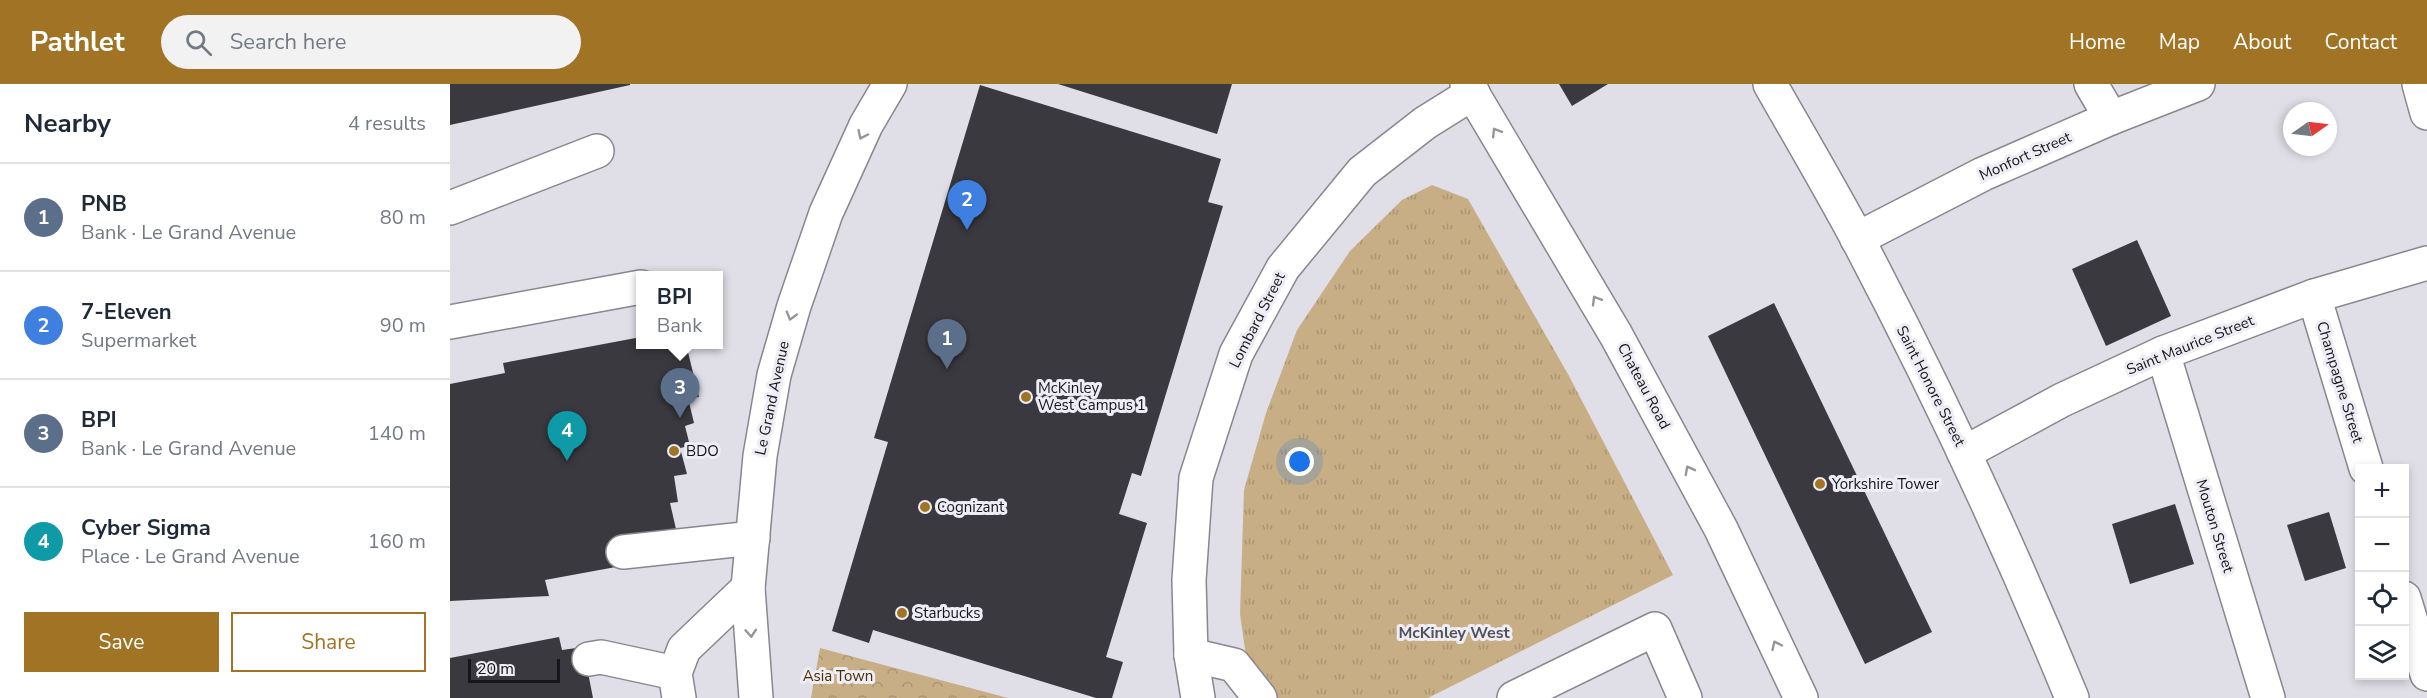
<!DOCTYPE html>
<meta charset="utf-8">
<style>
:root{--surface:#fff;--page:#f2f2f3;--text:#1f2937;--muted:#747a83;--line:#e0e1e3;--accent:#a07424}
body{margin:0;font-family:"Nunito Sans",sans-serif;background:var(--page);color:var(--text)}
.controls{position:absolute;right:18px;bottom:18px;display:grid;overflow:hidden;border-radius:0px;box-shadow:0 3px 9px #0003}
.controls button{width:54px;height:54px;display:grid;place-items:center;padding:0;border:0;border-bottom:2px solid var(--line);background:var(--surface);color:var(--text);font:30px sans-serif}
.compass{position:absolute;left:1833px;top:18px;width:54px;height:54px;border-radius:50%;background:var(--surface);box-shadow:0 3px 9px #0003;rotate:76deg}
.scale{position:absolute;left:18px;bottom:15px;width:92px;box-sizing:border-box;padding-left:6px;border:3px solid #161618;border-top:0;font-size:16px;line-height:21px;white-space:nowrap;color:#161618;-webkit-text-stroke:4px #eeecf4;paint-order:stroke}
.you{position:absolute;left:850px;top:378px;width:21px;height:21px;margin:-15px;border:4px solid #fff;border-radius:50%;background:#1a73e8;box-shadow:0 0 0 9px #1a73e833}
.badge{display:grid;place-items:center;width:39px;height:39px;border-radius:50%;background:var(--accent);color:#fff;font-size:20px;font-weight:700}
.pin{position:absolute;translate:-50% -50px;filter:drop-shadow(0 2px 3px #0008)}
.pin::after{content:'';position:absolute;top:32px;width:21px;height:18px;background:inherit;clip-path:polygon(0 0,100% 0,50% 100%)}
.popup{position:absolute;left:186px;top:187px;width:87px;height:78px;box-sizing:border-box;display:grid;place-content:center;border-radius:0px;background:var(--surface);filter:drop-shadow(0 2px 4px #0005);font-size:20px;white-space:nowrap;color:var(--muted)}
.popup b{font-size:22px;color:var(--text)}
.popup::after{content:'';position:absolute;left:50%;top:100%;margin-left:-12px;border:12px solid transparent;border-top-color:var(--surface)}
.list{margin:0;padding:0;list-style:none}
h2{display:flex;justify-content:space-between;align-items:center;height:78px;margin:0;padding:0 24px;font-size:26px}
h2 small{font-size:20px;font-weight:400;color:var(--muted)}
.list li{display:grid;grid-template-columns:39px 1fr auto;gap:18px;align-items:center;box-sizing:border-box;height:108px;padding:0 24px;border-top:2px solid var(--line)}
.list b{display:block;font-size:22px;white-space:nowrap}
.list p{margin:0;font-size:20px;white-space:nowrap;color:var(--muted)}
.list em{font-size:20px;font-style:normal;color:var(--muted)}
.actions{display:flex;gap:12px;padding:18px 24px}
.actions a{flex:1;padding:14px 0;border:2px solid var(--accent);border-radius:0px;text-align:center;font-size:21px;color:var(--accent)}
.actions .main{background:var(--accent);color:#fff}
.icon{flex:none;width:33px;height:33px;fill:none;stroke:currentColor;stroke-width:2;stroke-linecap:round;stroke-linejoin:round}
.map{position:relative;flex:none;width:1977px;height:614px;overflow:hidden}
header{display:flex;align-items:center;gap:36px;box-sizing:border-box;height:84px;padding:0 30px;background:var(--accent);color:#fff}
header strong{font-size:28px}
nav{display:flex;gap:33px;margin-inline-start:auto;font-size:21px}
.search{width:420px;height:54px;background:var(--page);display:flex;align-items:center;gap:15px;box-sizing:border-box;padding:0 21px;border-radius:33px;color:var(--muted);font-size:22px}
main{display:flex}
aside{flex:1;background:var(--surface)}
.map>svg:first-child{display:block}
.grass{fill:url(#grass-tufts)}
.park{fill:url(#park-crowns)}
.building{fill:#3a393f}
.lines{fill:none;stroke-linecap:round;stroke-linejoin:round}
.minor-casing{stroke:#88878e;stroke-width:36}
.minor{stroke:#fff;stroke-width:33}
.oneway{stroke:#969697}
.poi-dot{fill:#a07424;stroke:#eeecf4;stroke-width:2}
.labels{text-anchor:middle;stroke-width:6;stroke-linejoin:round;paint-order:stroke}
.street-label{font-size:15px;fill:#161618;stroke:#eeecf4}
.poi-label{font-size:15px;fill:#161618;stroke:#eeecf4;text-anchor:start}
.park-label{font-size:15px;fill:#462f00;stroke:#eeecf4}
.neighbourhood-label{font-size:16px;font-weight:bold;fill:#525158;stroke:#eeecf4}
</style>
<header>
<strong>Pathlet</strong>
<div class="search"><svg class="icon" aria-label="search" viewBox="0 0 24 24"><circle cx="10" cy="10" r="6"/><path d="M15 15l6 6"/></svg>Search here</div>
<nav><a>Home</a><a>Map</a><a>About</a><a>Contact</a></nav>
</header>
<main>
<aside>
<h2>Nearby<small>4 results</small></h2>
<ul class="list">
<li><span class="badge" style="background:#5c6f8a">1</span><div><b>PNB</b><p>Bank · Le Grand Avenue</p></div><em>80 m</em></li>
<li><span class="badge" style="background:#3f7fe0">2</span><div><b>7-Eleven</b><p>Supermarket</p></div><em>90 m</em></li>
<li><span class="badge" style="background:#5c6f8a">3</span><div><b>BPI</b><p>Bank · Le Grand Avenue</p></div><em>140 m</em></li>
<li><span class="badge" style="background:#0f9aa8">4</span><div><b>Cyber Sigma</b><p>Place · Le Grand Avenue</p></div><em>160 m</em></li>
</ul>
<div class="actions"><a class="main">Save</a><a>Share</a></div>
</aside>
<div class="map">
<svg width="1977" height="614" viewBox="0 0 1977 614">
<defs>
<pattern id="grass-tufts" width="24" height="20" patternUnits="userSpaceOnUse" patternTransform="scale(1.5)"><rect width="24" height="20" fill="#c8ae85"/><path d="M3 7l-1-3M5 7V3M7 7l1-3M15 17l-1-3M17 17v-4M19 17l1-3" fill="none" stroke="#ab9572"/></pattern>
<pattern id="park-crowns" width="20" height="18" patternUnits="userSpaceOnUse" patternTransform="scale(1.5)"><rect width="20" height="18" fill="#c8ae85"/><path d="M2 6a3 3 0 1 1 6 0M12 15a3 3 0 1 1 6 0" fill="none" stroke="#ab9572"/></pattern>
</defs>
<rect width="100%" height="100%" fill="#e0dfe7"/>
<path class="grass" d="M982,101L1018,115L1119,292L1223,491L978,614H802L790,530L794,406L816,329L847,246L900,167L952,116Z"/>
<path class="park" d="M370,564L558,614H361Z"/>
<g class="building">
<path d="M0,0H180V1L0,41Z"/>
<path d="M608,0H782L767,50Z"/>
<path d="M1109,0H1158L1122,22Z"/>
<path d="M530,1L771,75L758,118L773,122L691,392L682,389L669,430L697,439L656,573L673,578L662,614H646L423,546L419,559L382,547L438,358L424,354Z"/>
<path d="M1687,156L1721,232L1656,262L1622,185Z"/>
<path d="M1324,219L1482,548L1415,580L1258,252Z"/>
<path d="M191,253V260H236L249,313L238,314L244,339L235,342L240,362L230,364L237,390L224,392L228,418L220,419L226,445L218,446L220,473L95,496L99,512L0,517V300L55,289L53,279Z"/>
<path d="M1725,420L1744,480L1680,500L1662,440Z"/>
<path d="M1879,428L1896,484L1855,497L1837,441Z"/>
<path d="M109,553L112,566L133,563L143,614H0V574Z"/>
</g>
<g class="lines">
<g class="minor-casing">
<g id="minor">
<path d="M1017,0L1166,251L1271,445L1351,614"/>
<path d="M1320,0C1349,51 1379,102 1407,154C1486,304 1558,458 1622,614"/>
<path d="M1641,0L1661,34"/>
<path d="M1969,0L1977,29"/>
<path d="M0,124L147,67"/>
<path d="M1407,155L1533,90L1661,34L1748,0"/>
<path d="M1864,212L1916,384"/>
<path d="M0,238L191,203"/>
<path d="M1713,269L1818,614"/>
<path d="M1514,369L1612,316L1713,269L1864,212L1977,179"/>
<path d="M173,468L303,454"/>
<path d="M1954,514L1977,590"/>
<path d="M741,571L784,581L810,614"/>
<path d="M139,575L151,573L225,589"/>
<path d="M229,614L225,589L234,565L298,504"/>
<path d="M306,614L298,504L310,372L324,291L344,222L376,129L416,41L440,0"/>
<path d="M748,614L741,571L739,496L746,394L786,270L833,184L912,88L975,39L1023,9"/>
<path d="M1064,614L1205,545L1235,614"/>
</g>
</g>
<use href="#minor" class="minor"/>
</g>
<defs><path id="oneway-chevron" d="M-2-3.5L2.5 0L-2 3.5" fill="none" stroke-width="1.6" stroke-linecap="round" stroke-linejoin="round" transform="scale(1.5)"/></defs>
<g class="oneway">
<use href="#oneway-chevron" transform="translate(1046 48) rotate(-122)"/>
<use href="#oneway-chevron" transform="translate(412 51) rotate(115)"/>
<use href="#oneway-chevron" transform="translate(1146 216) rotate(-121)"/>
<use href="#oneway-chevron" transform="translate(341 232) rotate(106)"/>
<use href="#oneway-chevron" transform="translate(1239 386) rotate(-118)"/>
<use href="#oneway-chevron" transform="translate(301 549) rotate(86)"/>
<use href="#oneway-chevron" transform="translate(1326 561) rotate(-115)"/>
</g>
<g class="poi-dot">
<circle cx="576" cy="313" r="6"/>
<circle cx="224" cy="367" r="6"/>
<circle cx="1370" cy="400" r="6"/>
<circle cx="475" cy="423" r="6"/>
<circle cx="452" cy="529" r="6"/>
</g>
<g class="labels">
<g class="street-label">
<text transform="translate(1575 72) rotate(-24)" y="5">Monfort Street</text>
<text transform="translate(807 236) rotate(-63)" y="5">Lombard Street</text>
<text transform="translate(1740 261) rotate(-22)" y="5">Saint Maurice Street</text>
<text transform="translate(1890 298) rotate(73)" y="5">Champagne Street</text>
<text transform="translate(1194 302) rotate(62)" y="5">Chateau Road</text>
<text transform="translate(1481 302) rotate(63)" y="5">Saint Honore Street</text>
<text transform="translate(322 314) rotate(-78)" y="5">Le Grand Avenue</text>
<text transform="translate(1765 442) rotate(73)" y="5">Mouton Street</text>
</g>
<g class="poi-label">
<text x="588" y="309">McKinley<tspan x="588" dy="17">West Campus 1</tspan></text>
<text x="236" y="372">BDO</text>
<text x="1382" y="405">Yorkshire Tower</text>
<text x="487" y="428">Cognizant</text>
<text x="464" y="534">Starbucks</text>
</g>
<g class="park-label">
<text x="388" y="597">Asia Town</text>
</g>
<g class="neighbourhood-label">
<text x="1004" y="554">McKinley West</text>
</g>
</g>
</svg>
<div class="controls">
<button>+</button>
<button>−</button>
<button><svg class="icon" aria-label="locate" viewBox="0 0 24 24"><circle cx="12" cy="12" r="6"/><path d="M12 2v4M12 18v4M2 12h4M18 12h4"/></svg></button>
<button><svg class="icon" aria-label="layers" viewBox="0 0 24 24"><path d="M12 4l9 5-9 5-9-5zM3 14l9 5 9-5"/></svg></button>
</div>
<svg class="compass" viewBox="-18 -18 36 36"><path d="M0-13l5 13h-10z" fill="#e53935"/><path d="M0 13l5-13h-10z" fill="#747a83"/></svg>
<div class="scale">20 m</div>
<div class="you"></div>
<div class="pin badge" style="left:497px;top:285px;background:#5c6f8a">1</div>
<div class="pin badge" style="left:517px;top:146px;background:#3f7fe0">2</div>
<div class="pin badge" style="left:230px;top:334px;background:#5c6f8a">3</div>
<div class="popup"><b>BPI</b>Bank</div>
<div class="pin badge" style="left:117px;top:377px;background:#0f9aa8">4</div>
</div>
</main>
